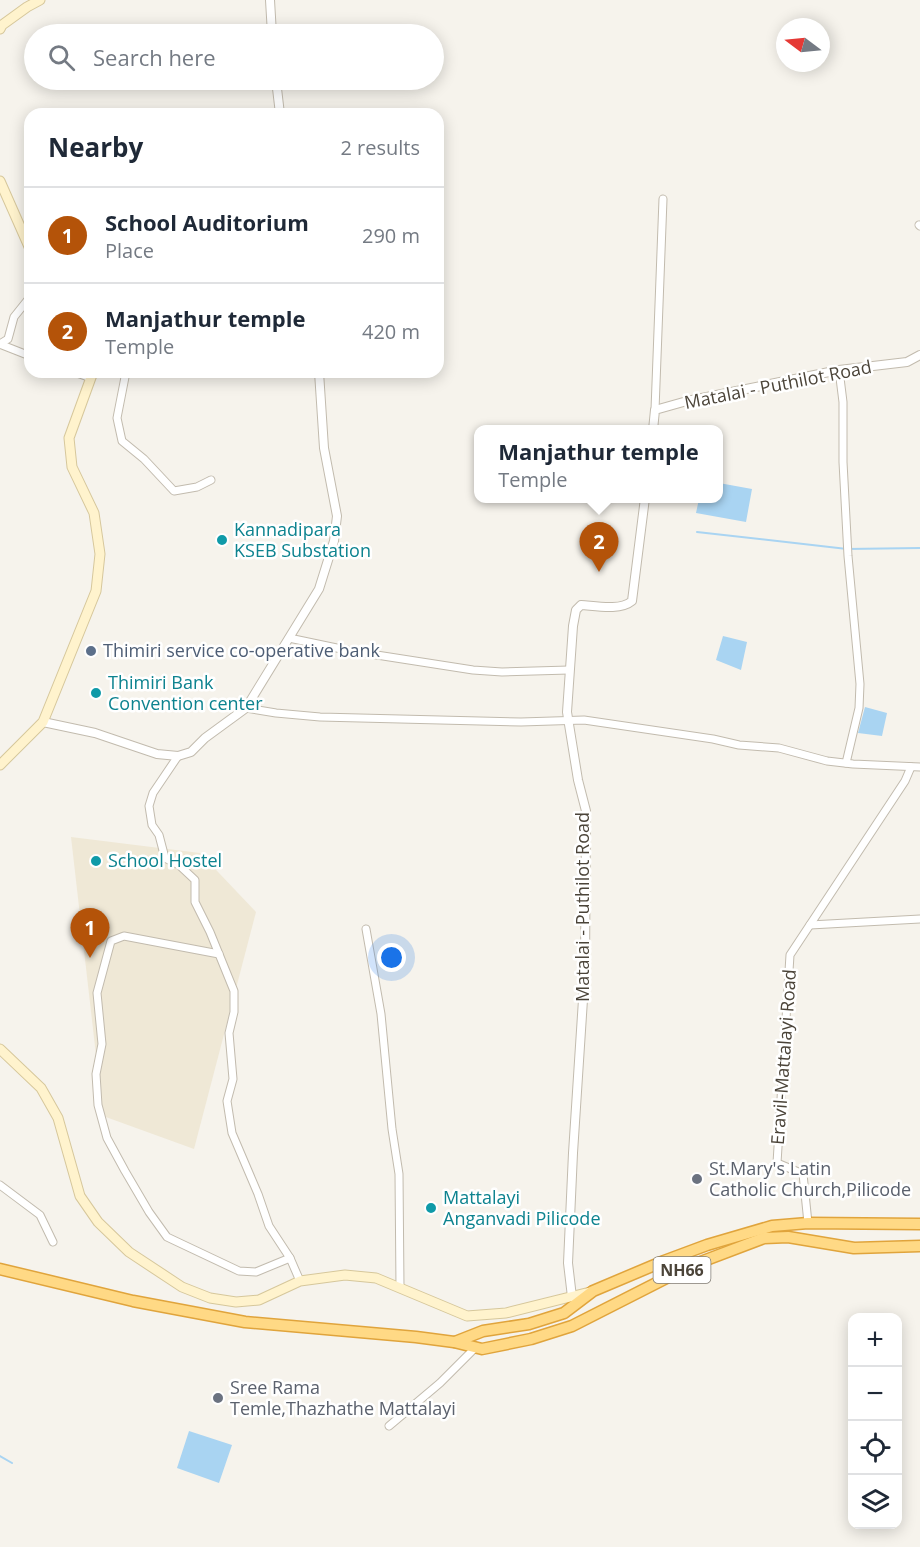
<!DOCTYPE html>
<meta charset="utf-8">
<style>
:root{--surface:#fff;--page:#f2f2f3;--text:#1f2937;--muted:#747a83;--line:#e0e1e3;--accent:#b45309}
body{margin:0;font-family:"Open Sans",sans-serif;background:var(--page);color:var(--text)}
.controls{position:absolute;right:18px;bottom:18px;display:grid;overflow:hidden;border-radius:12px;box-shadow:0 3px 15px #0003}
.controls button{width:54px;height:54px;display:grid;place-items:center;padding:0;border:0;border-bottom:2px solid var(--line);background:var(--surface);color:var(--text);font:30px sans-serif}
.compass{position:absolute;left:776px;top:18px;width:54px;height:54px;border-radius:50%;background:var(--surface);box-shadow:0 3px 15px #0003;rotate:286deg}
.you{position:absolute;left:392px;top:958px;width:21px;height:21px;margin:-15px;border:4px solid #fff;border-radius:50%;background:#1a73e8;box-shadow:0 0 0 9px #1a73e833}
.badge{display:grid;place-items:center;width:39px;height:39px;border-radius:50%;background:var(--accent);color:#fff;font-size:20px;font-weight:700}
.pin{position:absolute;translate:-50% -50px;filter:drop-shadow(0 2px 3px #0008)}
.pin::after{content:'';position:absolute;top:32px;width:21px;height:18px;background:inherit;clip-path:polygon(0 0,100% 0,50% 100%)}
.popup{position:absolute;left:474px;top:425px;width:249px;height:78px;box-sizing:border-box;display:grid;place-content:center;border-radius:12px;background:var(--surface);filter:drop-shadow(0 2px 4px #0005);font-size:20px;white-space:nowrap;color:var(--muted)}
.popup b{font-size:22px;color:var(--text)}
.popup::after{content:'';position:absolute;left:50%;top:100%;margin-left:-12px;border:12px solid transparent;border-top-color:var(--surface)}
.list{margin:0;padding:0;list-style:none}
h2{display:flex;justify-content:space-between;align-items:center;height:78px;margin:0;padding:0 24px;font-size:26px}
h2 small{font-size:20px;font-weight:400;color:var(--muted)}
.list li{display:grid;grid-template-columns:39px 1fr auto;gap:18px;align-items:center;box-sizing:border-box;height:96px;padding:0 24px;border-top:2px solid var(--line)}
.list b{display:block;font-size:22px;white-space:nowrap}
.list p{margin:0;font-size:20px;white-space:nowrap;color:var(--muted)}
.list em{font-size:20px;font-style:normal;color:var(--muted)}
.icon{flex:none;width:33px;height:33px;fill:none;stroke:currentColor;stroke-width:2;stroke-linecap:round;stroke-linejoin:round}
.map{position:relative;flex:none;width:920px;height:1547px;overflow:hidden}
.search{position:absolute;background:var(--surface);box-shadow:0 3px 15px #0003;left:24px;top:24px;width:420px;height:66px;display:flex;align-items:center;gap:15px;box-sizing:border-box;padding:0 21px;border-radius:33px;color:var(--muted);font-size:22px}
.panel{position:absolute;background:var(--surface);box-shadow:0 3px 15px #0003;left:24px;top:108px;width:420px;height:270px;border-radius:18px}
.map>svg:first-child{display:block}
.education{fill:#efe8d6}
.water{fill:#a9d4f2}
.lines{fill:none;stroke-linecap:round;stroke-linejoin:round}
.stream{stroke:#a9d4f2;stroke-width:2}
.minor-casing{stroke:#c2bbae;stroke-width:9}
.tertiary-casing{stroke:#c2bbae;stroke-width:10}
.secondary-casing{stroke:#d6c79b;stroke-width:11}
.trunk-casing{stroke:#e0a43c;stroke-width:13}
.minor{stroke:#fff;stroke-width:7}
.tertiary{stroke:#fff;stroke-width:8}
.secondary{stroke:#fff3cd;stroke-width:9}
.trunk{stroke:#ffd985;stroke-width:10}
.culture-dot{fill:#0f9aa8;stroke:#fff;stroke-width:2}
.service-dot{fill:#5c6f8a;stroke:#fff;stroke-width:2}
.worship-dot{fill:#6b7280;stroke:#fff;stroke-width:2}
.labels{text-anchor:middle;stroke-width:5;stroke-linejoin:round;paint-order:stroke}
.shield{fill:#fff;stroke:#817c74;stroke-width:1.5}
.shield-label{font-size:16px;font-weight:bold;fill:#4b4439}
.street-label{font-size:18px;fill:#4b4439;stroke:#fff}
.culture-label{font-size:18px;fill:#0d838f;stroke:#fff;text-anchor:start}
.service-label{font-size:18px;fill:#4e5e75;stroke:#fff;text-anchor:start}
.worship-label{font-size:18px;fill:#5b616d;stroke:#fff;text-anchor:start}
</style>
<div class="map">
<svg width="920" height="1547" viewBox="0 0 920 1547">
<rect width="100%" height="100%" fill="#f6f3ec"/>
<path class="education" d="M71,837L200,853L256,912L194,1149L103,1116Z"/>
<g class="water">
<path d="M719,483L752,489L746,522L696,513L699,499L719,498Z"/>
<path d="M723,636L747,642L741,670L716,660Z"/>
<path d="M865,707L887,713L882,736L858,733Z"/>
<path d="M189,1431L232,1445L219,1483L177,1468Z"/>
</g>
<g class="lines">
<g class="stream">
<path d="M697,532L847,549L920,548"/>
<path d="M0,1456L12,1463"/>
</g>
<g class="minor-casing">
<g id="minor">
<path d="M919,225L920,226"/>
<path d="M0,344L8,339L14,317L30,297"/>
<path d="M2,345L30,356"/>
<path d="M839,370L843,402V462L848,556L860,684L859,708L846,763"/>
<path d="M74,372L91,378"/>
<path d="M126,372L117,418L122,441L144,459L174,491L197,487L211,480"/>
<path d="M655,410L663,199"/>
<path d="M289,638L351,651L473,670L502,672L569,670"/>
<path d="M246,708L276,713L320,717L521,722L584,720L713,739L739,745L779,748L827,761L853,764L920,767"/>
<path d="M178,756L153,793L149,806L152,825L159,835L165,858L179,865L195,880V902L210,932L234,991V1012L229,1033L233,1079L227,1101L232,1133L258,1194L269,1226L290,1258L300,1281"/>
<path d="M810,925L920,919"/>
<path d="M366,929L381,1014L392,1129L399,1174L400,1287"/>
<path d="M219,954L124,936L111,941L97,993L102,1044L96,1074L98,1105L107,1138L125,1171L149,1212L167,1237L239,1271L256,1272L290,1258"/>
<path d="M0,1185L40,1215L53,1242"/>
<path d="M808,1223L803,1174L777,1163L790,955L905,781L911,767"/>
<path d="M389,1426L440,1383L476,1347"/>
</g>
</g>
<g class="tertiary-casing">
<g id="tertiary">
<path d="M270,0L272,34"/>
<path d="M276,80L280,114"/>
<path d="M653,430L655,410L687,401L839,370L907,362L920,355"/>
<path d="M43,722L95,733L157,754L178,756L191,752L205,738L246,708L319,589L334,541L337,516L324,448L319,372"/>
<path d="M572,1297L568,1263L573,1153L585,969L586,811L578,780L567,712L573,626L576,610L581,605C596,606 620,611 632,601L645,498"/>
</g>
</g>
<g class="secondary-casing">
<g id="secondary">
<path d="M0,29L2,25L27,7L40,0"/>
<path d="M0,181L30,249"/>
<path d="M0,765L43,722L96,591L100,554L94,513L72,467L69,438L93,372"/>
<path d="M0,1049L41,1088L58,1118L80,1196L98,1222L129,1252L182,1287L210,1298L236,1302L259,1300L300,1281L345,1275L376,1278L467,1316L506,1313L590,1292"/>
</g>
</g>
<g class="trunk-casing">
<g id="trunk">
<path d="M0,1269L133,1301L245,1322L416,1337L454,1342L482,1349L531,1339L572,1326L690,1266L764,1238L788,1237L854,1248L920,1246"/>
<path d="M455,1342L483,1331L529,1324L564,1313L593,1291L664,1261L707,1245L772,1226L808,1223L920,1224"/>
</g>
</g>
<use href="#minor" class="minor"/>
<use href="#tertiary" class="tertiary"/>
<use href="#secondary" class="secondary"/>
<use href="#trunk" class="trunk"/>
</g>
<g class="culture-dot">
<circle cx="222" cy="540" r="6"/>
<circle cx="96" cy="693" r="6"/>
<circle cx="96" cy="861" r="6"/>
<circle cx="431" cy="1208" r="6"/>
</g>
<circle class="service-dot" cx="91" cy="651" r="6"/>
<g class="worship-dot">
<circle cx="697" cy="1179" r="6"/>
<circle cx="218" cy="1398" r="6"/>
</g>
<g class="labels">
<rect class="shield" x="653.5" y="1257" width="57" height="26" rx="4.5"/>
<g class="shield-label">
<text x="682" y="1276">NH66</text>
</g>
<g class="street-label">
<text transform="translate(778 385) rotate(-11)" y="6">Matalai - Puthilot Road</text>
<text transform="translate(583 907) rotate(-90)" y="6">Matalai - Puthilot Road</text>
<text transform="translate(784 1057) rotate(-86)" y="6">Eravil-Mattalayi Road</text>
</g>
<g class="culture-label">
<text x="234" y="536">Kannadipara<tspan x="234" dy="21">KSEB Substation</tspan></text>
<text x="108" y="689">Thimiri Bank<tspan x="108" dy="21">Convention center</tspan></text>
<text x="108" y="867">School Hostel</text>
<text x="443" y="1204">Mattalayi<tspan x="443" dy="21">Anganvadi Pilicode</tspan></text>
</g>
<g class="service-label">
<text x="103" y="657">Thimiri service co-operative bank</text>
</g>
<g class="worship-label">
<text x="709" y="1175">St.Mary's Latin<tspan x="709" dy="21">Catholic Church,Pilicode</tspan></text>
<text x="230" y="1394">Sree Rama<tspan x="230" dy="21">Temle,Thazhathe Mattalayi</tspan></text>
</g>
</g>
</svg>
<div class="controls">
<button>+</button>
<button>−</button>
<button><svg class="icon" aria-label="locate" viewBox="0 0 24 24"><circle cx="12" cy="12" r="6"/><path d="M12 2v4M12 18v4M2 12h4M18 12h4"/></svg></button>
<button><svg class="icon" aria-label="layers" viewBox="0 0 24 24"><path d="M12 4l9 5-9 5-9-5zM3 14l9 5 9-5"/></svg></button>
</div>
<svg class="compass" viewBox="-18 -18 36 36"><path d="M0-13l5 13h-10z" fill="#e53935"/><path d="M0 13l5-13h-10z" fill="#747a83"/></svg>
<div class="you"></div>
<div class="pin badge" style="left:90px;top:958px">1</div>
<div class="pin badge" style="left:599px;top:572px">2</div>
<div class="popup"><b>Manjathur temple</b>Temple</div>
<div class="search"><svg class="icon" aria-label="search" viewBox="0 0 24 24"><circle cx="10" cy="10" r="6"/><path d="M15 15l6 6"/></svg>Search here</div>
<section class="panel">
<h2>Nearby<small>2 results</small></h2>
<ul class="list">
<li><span class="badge">1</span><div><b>School Auditorium</b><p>Place</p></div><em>290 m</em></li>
<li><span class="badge">2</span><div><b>Manjathur temple</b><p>Temple</p></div><em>420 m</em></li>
</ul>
</section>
</div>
